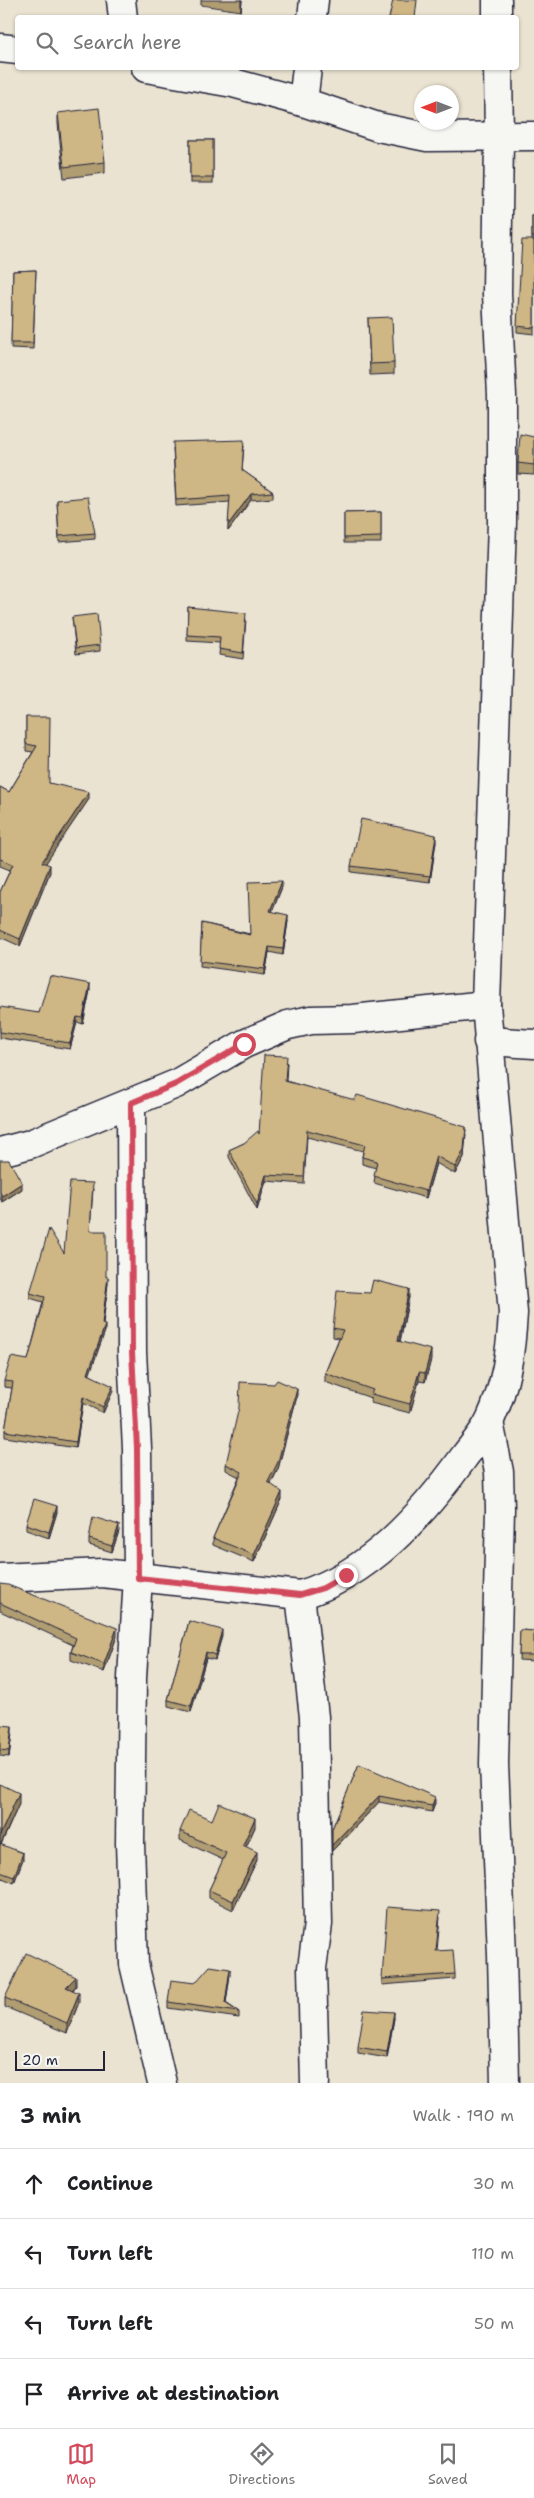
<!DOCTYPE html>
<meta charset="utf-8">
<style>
:root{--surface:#fff;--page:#f6f6f6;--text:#202124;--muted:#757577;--line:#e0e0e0;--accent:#d1495b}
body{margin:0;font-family:"Shantell Sans",sans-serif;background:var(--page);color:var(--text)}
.compass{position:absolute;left:414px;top:85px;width:45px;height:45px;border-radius:50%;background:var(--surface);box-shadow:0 1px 4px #0004;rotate:270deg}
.scale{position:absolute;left:15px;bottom:12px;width:90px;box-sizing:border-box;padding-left:5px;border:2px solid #22223b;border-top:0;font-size:14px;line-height:18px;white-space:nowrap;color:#22223b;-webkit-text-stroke:4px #f6f6f2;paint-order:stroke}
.stop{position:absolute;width:15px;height:15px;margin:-11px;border:4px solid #d1495b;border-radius:50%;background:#fff}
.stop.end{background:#d1495b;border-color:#fff;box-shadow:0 1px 5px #0008}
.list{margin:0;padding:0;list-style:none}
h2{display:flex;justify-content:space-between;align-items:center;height:65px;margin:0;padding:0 20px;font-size:21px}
h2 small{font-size:16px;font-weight:400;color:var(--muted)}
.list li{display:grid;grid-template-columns:32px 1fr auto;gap:15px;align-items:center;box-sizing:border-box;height:70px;padding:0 20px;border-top:1px solid var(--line)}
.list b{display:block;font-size:19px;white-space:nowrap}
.list em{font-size:16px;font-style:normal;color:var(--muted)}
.icon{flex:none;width:28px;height:28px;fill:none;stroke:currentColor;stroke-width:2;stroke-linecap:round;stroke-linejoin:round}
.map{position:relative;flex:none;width:534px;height:2083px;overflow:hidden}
.search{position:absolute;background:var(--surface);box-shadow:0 1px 4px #0004;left:15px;right:15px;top:15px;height:55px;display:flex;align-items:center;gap:12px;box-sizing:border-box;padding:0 18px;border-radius:5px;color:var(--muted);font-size:19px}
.sheet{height:345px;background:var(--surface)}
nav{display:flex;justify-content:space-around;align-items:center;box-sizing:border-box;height:70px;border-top:1px solid var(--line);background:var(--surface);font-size:14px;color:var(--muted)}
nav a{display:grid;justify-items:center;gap:2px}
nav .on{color:var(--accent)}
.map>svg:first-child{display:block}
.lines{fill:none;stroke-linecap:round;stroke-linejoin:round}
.minor-casing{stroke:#22223b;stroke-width:31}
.minor{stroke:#f6f6f2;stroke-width:28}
.wall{fill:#b19d72;stroke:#22223b}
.shaded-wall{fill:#907f5d;stroke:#22223b}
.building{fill:#ceb685;stroke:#22223b}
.route{stroke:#d1495b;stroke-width:6}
</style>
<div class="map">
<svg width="534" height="2083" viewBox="0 0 534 2083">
<rect width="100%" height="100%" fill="#eae3d1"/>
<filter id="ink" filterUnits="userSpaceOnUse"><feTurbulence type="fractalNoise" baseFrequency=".02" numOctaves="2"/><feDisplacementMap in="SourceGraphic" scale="10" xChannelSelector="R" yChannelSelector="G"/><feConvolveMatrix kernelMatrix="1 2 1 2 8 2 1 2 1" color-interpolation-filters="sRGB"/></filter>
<g filter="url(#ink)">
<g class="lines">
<g class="minor-casing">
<g id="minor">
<path d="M121,0L123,18"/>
<path d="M497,0V18"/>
<path d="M312,18L314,0"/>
<path d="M0,48L18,50"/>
<path d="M146,68L233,83L303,102L378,127L427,137L534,136"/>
<path d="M303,102L307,68"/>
<path d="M488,1041L534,1044"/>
<path d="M131,1103L132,1352L137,1448L138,1577L132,1678L130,1843L134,1964L162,2083"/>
<path d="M0,1152L30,1144L176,1084L244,1044L288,1025L311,1020L353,1019L486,1005"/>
<path d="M489,1422L499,1472L500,1509L494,1764L502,1955L505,2083"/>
<path d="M0,1578L102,1573L300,1595C369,1575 423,1514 464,1457C472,1446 484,1433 490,1420C506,1385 511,1351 513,1313L486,1005L502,522V395L497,294L499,137L498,68"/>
<path d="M300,1595L314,1717L318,1924L312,1968L315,2083"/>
</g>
</g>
<use href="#minor" class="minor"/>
</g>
<g class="wall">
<path d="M201,0H242L241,11L201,5Z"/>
<path d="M58,113L105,162V173L64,178L58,124Z"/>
<rect x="190" y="140" width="23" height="43"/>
<path d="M532,216H534V334L517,332V326L532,240Z"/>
<path d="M36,270L33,349L11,348L13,271Z"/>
<path d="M368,318L394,363V374L370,375Z"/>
<path d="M534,437V475L518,474V463Z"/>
<path d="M244,446L242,470L273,492V498L251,500L228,531L230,502L176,506L173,448Z"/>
<path d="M57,500L95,533V539L59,542Z"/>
<path d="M381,512V543H344V513Z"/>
<path d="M188,607L246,619L243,659L219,655L220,643L187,641Z"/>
<path d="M72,617L100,645V651L76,654Z"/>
<path d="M26,717L49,783L89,799L45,863L50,872L20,946L0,937V892L10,870L0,866V787L9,792L33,752L26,751Z"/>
<path d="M436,841L430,882L351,872V866Z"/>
<path d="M282,887L272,912L288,921L283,955L269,952L265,975L200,966L202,923L250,934Z"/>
<path d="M90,990L83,1024L77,1022L70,1049L0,1038V1010L39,1013Z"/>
<path d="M287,1063L286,1081L466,1134L464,1157L455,1174L436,1163L426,1198L374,1183L376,1168L362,1164V1157L363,1151L307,1137L304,1184L266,1181L257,1210L229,1157V1150L244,1143L259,1134Z"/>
<path d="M0,1160L22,1189L2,1202L0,1198Z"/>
<path d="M93,1189L90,1231L108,1283L103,1324L105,1331L89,1374L113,1391L103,1413L83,1403L76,1448L5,1437V1431L12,1388L4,1387V1381L28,1360L43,1302L30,1298V1293L64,1253Z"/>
<path d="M409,1297L400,1342L431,1359L425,1382L419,1381L410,1413L371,1403V1398L325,1382V1373L339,1338L333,1337V1328Z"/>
<path d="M297,1396L278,1469L271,1484L282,1499L254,1562L213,1545V1538L239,1477L226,1470V1464Z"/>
<path d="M57,1512L49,1538L26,1530V1524Z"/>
<path d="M119,1531L112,1552L89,1545V1539Z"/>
<path d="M0,1584L117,1636L104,1672L71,1660V1652L73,1645L0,1611Z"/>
<path d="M189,1621L222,1636L215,1660L206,1658L191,1712L168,1706V1700Z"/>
<path d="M520,1630L534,1631V1661L519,1660Z"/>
<path d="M0,1725L12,1732L9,1757L0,1756Z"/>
<path d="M359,1764L435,1803L432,1812L379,1802L332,1851V1829Z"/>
<path d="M0,1784L19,1804L1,1845L23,1859L14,1883L0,1877Z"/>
<path d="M212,1820L255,1827L246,1847L257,1860L233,1910L209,1898V1890L223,1860L180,1840V1831Z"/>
<path d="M440,1917L437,1951L455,1974V1979L382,1985V1979Z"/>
<path d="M230,1974L226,2003L239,2012V2018L168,2008V2002L195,1983Z"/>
<path d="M76,1986L73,1990L79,2002L67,2033L5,2007V1998Z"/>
<path d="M394,2018L387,2058L358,2053V2047Z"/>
</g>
<g class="shaded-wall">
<path d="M241,0H242L241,11Z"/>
<path d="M251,494V500L228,531V525Z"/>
<path d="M89,792V799L42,869V862Z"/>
<path d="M436,835V841L430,882V876Z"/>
<path d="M50,865V872L20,946V939Z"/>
<path d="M282,881V887L270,917V911Z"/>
<path d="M288,915V921L283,955V949Z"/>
<path d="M269,947V952L265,975V969Z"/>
<path d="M90,984V990L83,1024V1018Z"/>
<path d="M77,1017V1022L70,1049V1043Z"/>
<path d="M466,1127L464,1157L455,1174V1167Z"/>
<path d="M436,1156V1163L426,1198V1191Z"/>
<path d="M266,1175V1181L257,1210V1204Z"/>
<path d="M22,1183V1189L2,1202V1196Z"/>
<path d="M108,1277V1283L102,1330V1324Z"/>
<path d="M409,1289V1297L398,1350V1341Z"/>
<path d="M105,1325V1331L88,1379V1374Z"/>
<path d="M431,1350V1359L425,1382V1373Z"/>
<path d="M419,1372V1381L410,1413V1404Z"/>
<path d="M113,1386V1391L103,1413V1407Z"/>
<path d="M297,1389V1396L278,1469L268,1489V1482Z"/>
<path d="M83,1397V1403L76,1448V1442Z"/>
<path d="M282,1492V1499L254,1562V1555Z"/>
<path d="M57,1506V1512L49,1538V1532Z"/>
<path d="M119,1525V1531L112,1552V1546Z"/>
<path d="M117,1628V1636L104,1672V1664Z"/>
<path d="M222,1630V1636L215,1660V1655Z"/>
<path d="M206,1652V1658L191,1712V1706Z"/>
<path d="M12,1726V1732L9,1757V1751Z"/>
<path d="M19,1793V1804L0,1846V1835Z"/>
<path d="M379,1796V1802L332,1851V1845Z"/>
<path d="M435,1797V1803L432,1812V1806Z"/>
<path d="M255,1818V1827L243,1854V1845Z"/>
<path d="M257,1852V1860L233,1910V1901Z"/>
<path d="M23,1853V1859L14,1883V1877Z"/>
<path d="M230,1969V1974L225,2009V2003Z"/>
<path d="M76,1977V1986L66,1997V1987Z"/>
<path d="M79,1993V2002L67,2033V2023Z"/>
<path d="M394,2012V2018L387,2058V2052Z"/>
</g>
<g class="building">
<path d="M393,0H417L415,18H389Z"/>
<path d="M99,108L105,162L64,167L58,113Z"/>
<rect x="190" y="140" width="23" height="38"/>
<rect x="532" y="216" width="2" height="21"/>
<path d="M522,240H534V328L517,326Z"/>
<path d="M36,270L33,343H11L13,271Z"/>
<path d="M392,317L394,363L370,364L368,318Z"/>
<path d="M520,434L534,437V465L518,463Z"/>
<path d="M244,440L242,470L273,492L251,494L228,525L230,496L176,500L173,442Z"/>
<path d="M88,497L95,533L59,536L57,500Z"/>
<path d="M381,512V537L344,538V513Z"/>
<path d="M188,607L246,613L243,653L219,649L220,637L187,635Z"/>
<path d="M97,614L100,645L76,648L72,617Z"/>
<path d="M26,717H50L49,783L89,792L42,862L50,865L20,939L0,930V892L13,864L0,859V787L9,792L37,746L26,744Z"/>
<path d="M361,819L436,835L430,876L351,866Z"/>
<path d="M282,881L270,911L288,915L283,949L269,947L265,969L200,961L202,923L250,935L248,882Z"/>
<path d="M50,976L90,984L83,1018L77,1017L70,1043L0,1032V1007L39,1013Z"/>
<path d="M264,1055L287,1056L285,1081L355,1100L357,1095L466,1127L464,1150L455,1167L436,1156L426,1191L374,1176L377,1161L362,1157L365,1145L307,1130L304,1177L266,1175L257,1204L229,1150L244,1143L258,1131L259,1134Z"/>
<path d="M0,1160H9L22,1183L2,1196L0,1192Z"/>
<path d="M70,1182L93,1183L90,1231H106V1277H108L102,1324L105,1325L88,1374L113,1386L103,1407L83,1397L76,1442L5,1431L13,1382L4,1381L11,1357L28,1360L45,1297L30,1293L49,1229L64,1253Z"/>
<path d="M373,1280L409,1289L398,1341L431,1350L425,1373L419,1372L410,1404L371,1394L373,1390L325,1373L343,1330L333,1328L337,1291L370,1293Z"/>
<path d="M277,1380L297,1389L278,1462L268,1482L282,1492L254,1555L213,1538L242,1472L226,1464L239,1407L240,1382L274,1384Z"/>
<path d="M34,1499L57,1506L49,1532L26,1524Z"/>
<path d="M93,1517L119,1525L112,1546L89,1539Z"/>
<path d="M0,1584L8,1585L117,1628L104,1664L71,1652L76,1638L0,1603Z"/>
<path d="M189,1621L222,1630L215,1655L206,1652L191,1706L168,1700Z"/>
<path d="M520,1630L534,1631V1655H519Z"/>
<path d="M0,1725L12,1726L9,1751L0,1750Z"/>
<path d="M359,1764L435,1797L432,1806L379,1796L332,1845V1829Z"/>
<path d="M0,1784L19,1793L0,1835Z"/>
<path d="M219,1803L255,1818L243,1845L257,1852L233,1901L209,1890L226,1853L180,1831L189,1810L212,1820Z"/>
<path d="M0,1844L23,1853L14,1877L0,1872Z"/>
<path d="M387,1907L440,1911L436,1951L453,1950L455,1974L382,1979Z"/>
<path d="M26,1953L76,1977L66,1987L79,1993L67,2023L5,1998Z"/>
<path d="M210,1966L230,1969L225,2003L239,2012L168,2002L171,1980L195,1983Z"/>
<path d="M364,2010L394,2012L387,2052L358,2047Z"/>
</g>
</g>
<g class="lines" filter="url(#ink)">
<path class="route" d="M244,1044L176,1084L131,1103L132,1352L137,1448L138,1578L300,1595L323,1588L346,1575"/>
</g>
</svg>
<svg class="compass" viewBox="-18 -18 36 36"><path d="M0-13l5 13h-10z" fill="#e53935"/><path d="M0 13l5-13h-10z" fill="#757577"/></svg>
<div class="scale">20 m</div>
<div class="stop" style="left:244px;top:1044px"></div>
<div class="stop end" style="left:346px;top:1575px"></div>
<div class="search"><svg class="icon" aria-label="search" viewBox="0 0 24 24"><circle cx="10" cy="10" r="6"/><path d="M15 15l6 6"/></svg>Search here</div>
</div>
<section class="sheet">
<h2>3 min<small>Walk · 190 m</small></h2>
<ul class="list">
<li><svg class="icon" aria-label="ahead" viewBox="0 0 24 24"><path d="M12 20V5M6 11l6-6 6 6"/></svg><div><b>Continue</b></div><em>30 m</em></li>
<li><svg class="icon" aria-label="left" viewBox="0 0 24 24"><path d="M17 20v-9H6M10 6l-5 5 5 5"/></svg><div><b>Turn left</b></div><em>110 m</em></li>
<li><svg class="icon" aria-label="left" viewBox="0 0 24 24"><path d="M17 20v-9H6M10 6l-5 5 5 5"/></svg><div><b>Turn left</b></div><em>50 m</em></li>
<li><svg class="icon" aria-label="arrive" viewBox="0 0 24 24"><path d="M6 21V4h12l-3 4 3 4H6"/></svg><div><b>Arrive at destination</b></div></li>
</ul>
</section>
<nav>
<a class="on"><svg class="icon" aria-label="map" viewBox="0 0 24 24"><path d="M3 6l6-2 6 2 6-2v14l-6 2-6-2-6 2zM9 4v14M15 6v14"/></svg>Map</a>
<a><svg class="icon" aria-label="directions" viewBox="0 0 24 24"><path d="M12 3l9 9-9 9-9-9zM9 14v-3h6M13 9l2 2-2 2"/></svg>Directions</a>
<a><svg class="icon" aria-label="saved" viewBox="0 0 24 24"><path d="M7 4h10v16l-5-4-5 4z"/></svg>Saved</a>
</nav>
